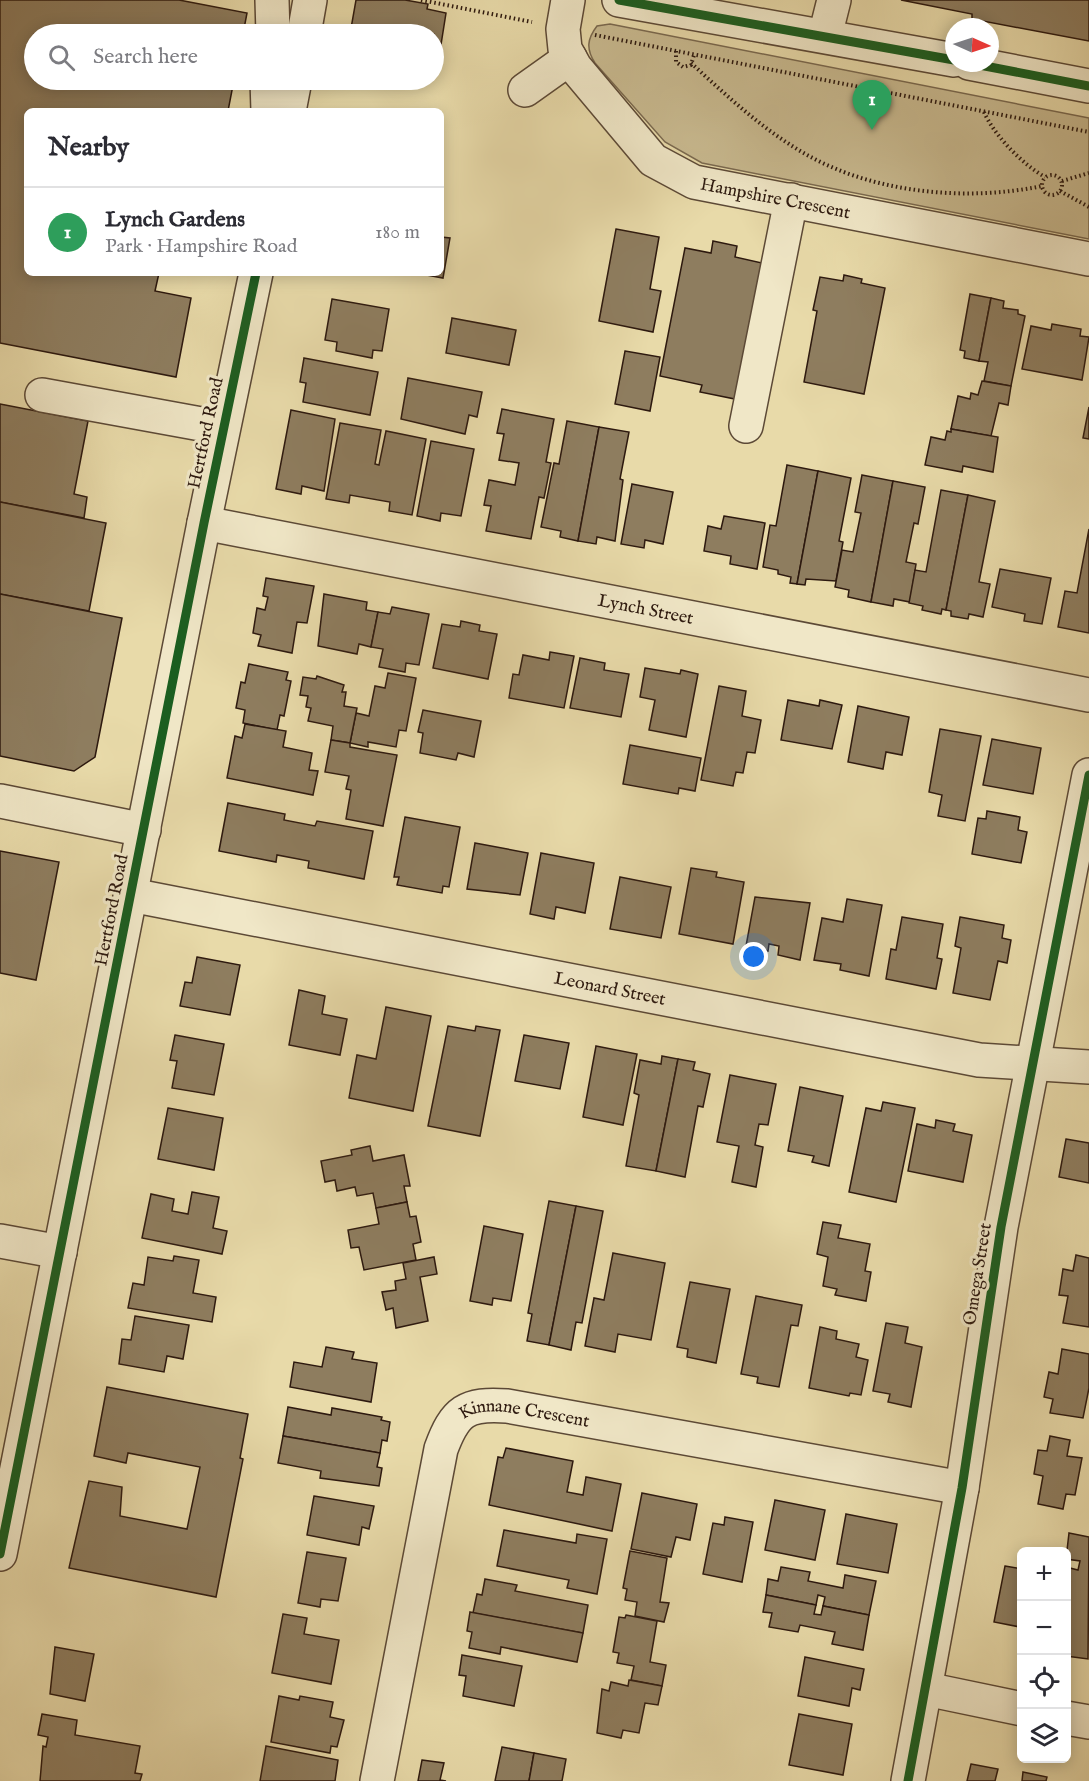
<!DOCTYPE html>
<meta charset="utf-8">
<style>
:root{--surface:#fff;--page:#f2f2f3;--text:#2b2b33;--muted:#7c7c81;--line:#e1e1e2;--accent:#8f2418}
body{margin:0;font-family:"IM FELL English",serif;background:var(--page);color:var(--text)}
.controls{position:absolute;right:18px;bottom:18px;display:grid;overflow:hidden;border-radius:9px;box-shadow:0 3px 15px #0003}
.controls button{width:54px;height:54px;display:grid;place-items:center;padding:0;border:0;border-bottom:2px solid var(--line);background:var(--surface);color:var(--text);font:30px sans-serif}
.compass{position:absolute;left:945px;top:18px;width:54px;height:54px;border-radius:50%;background:var(--surface);box-shadow:0 3px 15px #0003;rotate:93deg}
.you{position:absolute;left:754px;top:957px;width:21px;height:21px;margin:-15px;border:4px solid #fff;border-radius:50%;background:#1a73e8;box-shadow:0 0 0 9px #1a73e833}
.badge{display:grid;place-items:center;width:39px;height:39px;border-radius:50%;background:var(--accent);color:#fff;font-size:20px;font-weight:700}
.pin{position:absolute;translate:-50% -50px;filter:drop-shadow(0 2px 3px #0008)}
.pin::after{content:'';position:absolute;top:32px;width:21px;height:18px;background:inherit;clip-path:polygon(0 0,100% 0,50% 100%)}
.list{margin:0;padding:0;list-style:none}
h2{display:flex;justify-content:space-between;align-items:center;height:78px;margin:0;padding:0 24px;font-size:26px}
h2 small{font-size:20px;font-weight:400;color:var(--muted)}
.list li{display:grid;grid-template-columns:39px 1fr auto;gap:18px;align-items:center;box-sizing:border-box;height:90px;padding:0 24px;border-top:2px solid var(--line)}
.list b{display:block;font-size:22px;white-space:nowrap}
.list p{margin:0;font-size:20px;white-space:nowrap;color:var(--muted)}
.list em{font-size:20px;font-style:normal;color:var(--muted)}
.icon{flex:none;width:33px;height:33px;fill:none;stroke:currentColor;stroke-width:2;stroke-linecap:round;stroke-linejoin:round}
.map{position:relative;flex:none;width:1089px;height:1781px;overflow:hidden}
.search{position:absolute;background:var(--surface);box-shadow:0 3px 15px #0003;left:24px;top:24px;width:420px;height:66px;display:flex;align-items:center;gap:15px;box-sizing:border-box;padding:0 21px;border-radius:33px;color:var(--muted);font-size:22px}
.panel{position:absolute;background:var(--surface);box-shadow:0 3px 15px #0003;left:24px;top:108px;width:420px;height:168px;border-radius:9px}
.map>svg:first-child{display:block}
.green{fill:#c8b98f;stroke:#7a694f;stroke-width:1.5}
.building{fill:#8e7d5f;stroke:#2d190f;stroke-width:1.5}
.lines{fill:none;stroke-linecap:round;stroke-linejoin:round}
.minor-casing{stroke:#5c4936;stroke-width:36}
.path{stroke:#2d190f;stroke-width:4;stroke-dasharray:1.5 3;stroke-linecap:butt}
.minor{stroke:#f0e7c7;stroke-width:33}
.cycleway-casing{stroke:#f0e7c7;stroke-width:13}
.cycleway{stroke:#1b5e20;stroke-width:9}
.labels{text-anchor:middle;stroke-width:6;stroke-linejoin:round;paint-order:stroke}
.street-label{font-size:18px;fill:#2d190f;stroke:#f0e7c7}
</style>
<div class="map">
<svg width="1089" height="1781" viewBox="0 0 1089 1781">
<rect width="100%" height="100%" fill="#e8daa9"/>
<filter id="stains"><feTurbulence type="fractalNoise" baseFrequency=".00333" numOctaves="4"/><feColorMatrix values="0 0 0 0 .2 0 0 0 0 .09 0 0 0 0 .02 0 0 0 .5 -.17"/></filter>
<radialGradient id="worn" r=".72"><stop offset=".6" stop-color="#630" stop-opacity="0"/><stop offset="1" stop-color="#630" stop-opacity=".3"/></radialGradient>
<path class="green" d="M610,24L1089,118V239L702,163L665,142L595,63C586,49 587,39 597,26Z"/>
<g class="building">
<path d="M0,0H179L247,13L243,34H34V80H234L228,111H27V273H159L155,291L191,298L176,377L0,343Z"/>
<path d="M356,0H405L428,4L427,9L446,13L439,57L434,56V34H350Z"/>
<path d="M901,0H1089V41L972,19V14Z"/>
<path d="M616,229L659,237L650,289L661,291L653,332L599,321Z"/>
<path d="M441,237L450,238L443,278L416,273H441Z"/>
<path d="M713,241L737,246L735,257L762,263L735,399L700,392L702,385L660,376L685,248L711,253Z"/>
<path d="M844,275L862,279L861,283L885,288L864,394L804,382L817,311L813,310L820,277L843,281Z"/>
<path d="M970,294L991,298L979,361L964,358L965,351L960,350Z"/>
<path d="M991,298L1004,301L1003,308L1018,310V314L1025,316L1011,386L984,381L988,362L979,361Z"/>
<path d="M332,299L389,309L382,351L373,350L372,358L336,351L337,342L325,340Z"/>
<path d="M452,318L516,330L509,365L446,353Z"/>
<path d="M1052,324L1081,329L1080,336L1089,337L1082,380L1022,369L1031,326L1051,330Z"/>
<path d="M625,351L660,357L650,411L615,404Z"/>
<path d="M304,358L378,372L370,415L303,402L306,383L300,382Z"/>
<path d="M408,378L482,392L477,417L469,415L465,434L401,419Z"/>
<path d="M982,381L1011,386L1008,405L999,403L991,436L951,429L958,396L970,399L971,393L978,395Z"/>
<path d="M0,404L88,421L74,494L87,497L84,518L0,502Z"/>
<path d="M1089,407V439L1083,438Z"/>
<path d="M502,409L554,419L546,462L551,463L544,498L539,497L531,539L486,531L491,506L484,505L489,480L515,485L519,463L499,460L504,434L497,433Z"/>
<path d="M291,410L335,419L324,491L302,486L301,494L276,489Z"/>
<path d="M567,421L599,427L578,541L560,537L561,531L541,527L554,463L559,464Z"/>
<path d="M340,423L381,430L375,464L379,465L386,431L426,439L412,515L389,511L390,502L350,495L349,503L326,499Z"/>
<path d="M599,427L629,432L620,479L623,480L615,541L597,537L596,544L578,541Z"/>
<path d="M951,429L998,437L993,472L963,466L962,472L925,465L931,437L945,440L947,431L951,432Z"/>
<path d="M431,441L474,449L461,516L441,513L440,521L417,516Z"/>
<path d="M787,465L818,471L797,584L790,583L791,577L778,574V570L763,567L770,525L776,526Z"/>
<path d="M818,471L851,478L839,541L843,542L836,581L806,579L805,585L797,584Z"/>
<path d="M862,475L893,481L871,602L848,597L849,590L835,587L842,550L853,552L861,513L855,512Z"/>
<path d="M893,481L925,487L918,524L914,523L906,562L916,564L910,602L894,599L893,606L871,602Z"/>
<path d="M632,484L673,492L663,544L645,540L644,548L621,544Z"/>
<path d="M941,490L968,495L946,610L942,609L941,614L922,610L923,606L909,603L915,570L926,572Z"/>
<path d="M968,495L995,501L979,582L990,584L983,617L969,614L968,619L951,616V611L946,610Z"/>
<path d="M0,502L106,523L89,611L0,594Z"/>
<path d="M724,516L765,523L757,569L730,564L731,556L704,551L708,526L721,529Z"/>
<path d="M1089,529V633L1058,627L1065,591L1077,593Z"/>
<path d="M1000,569L1051,578L1042,624L1024,621L1025,614L992,607Z"/>
<path d="M266,578L314,586L307,623L297,622L292,653L258,646L261,635L253,633L257,608L265,610L268,597L263,596Z"/>
<path d="M0,594L122,618L95,757L74,771L0,756Z"/>
<path d="M324,594L367,602L366,610L378,612L371,647L359,644L357,654L318,646Z"/>
<path d="M392,607L429,614L419,665L406,663L405,672L379,667L383,649L371,647L378,612L390,614Z"/>
<path d="M461,621L480,625L479,631L497,634L488,679L433,668L442,624L460,627Z"/>
<path d="M550,652L574,656L564,708L509,698L513,674L519,675L523,655L549,660Z"/>
<path d="M580,658L605,663L604,670L629,674L621,717L570,708Z"/>
<path d="M249,664L288,672L286,680L291,681L284,716L280,715L277,730L243,723L245,710L236,708L241,682L245,683Z"/>
<path d="M645,668L680,674L681,670L698,674L686,737L649,730L655,700L640,697Z"/>
<path d="M388,673L416,678L406,731L399,730L396,747L368,742V747L350,743L356,713L369,716L375,686L385,688Z"/>
<path d="M317,676L344,685L342,692H346L344,706L357,708L350,743L331,740L333,726L308,721L311,708L306,707L308,696L300,695L303,677L316,679Z"/>
<path d="M719,686L746,691L742,716L761,720L755,753L747,752L743,773L736,772L733,786L701,780Z"/>
<path d="M788,700L819,706L820,700L842,705L832,749L781,740Z"/>
<path d="M858,706L909,717L902,755L886,752L883,769L848,762Z"/>
<path d="M423,710L481,721L474,757L458,753L456,760L420,753L423,733L418,732Z"/>
<path d="M245,724L286,731L283,747L312,753L309,770L318,771L313,795L227,778L235,736L242,738Z"/>
<path d="M940,729L981,736L965,821L938,816L942,795L929,792Z"/>
<path d="M992,739L1041,748L1033,794L983,785Z"/>
<path d="M331,740L350,743V747L397,755L383,826L346,819L351,790L346,789L349,776L325,772Z"/>
<path d="M630,745L701,758L695,791L679,788L678,794L623,784Z"/>
<path d="M228,803L285,814L284,820L315,826L317,821L373,831L364,879L308,868L309,861L277,855L276,862L219,851Z"/>
<path d="M987,811L1020,817L1018,830L1027,832L1021,863L972,854L978,818L986,819Z"/>
<path d="M405,817L460,827L449,887L443,886L442,893L397,885L399,877H394Z"/>
<path d="M475,843L528,853L520,895L467,889Z"/>
<path d="M0,851L59,862L36,980L0,973Z"/>
<path d="M541,853L594,863L585,913L556,907L554,919L530,914Z"/>
<path d="M691,868L717,872L716,877L744,882L733,944L679,934Z"/>
<path d="M620,877L671,887L661,938L610,929Z"/>
<path d="M755,897L810,903L800,960L778,955L779,946L769,944L768,951L746,946Z"/>
<path d="M847,899L882,905L869,976L840,970L841,964L814,960L822,918L843,922Z"/>
<path d="M902,917L943,924L937,958L942,959L936,989L886,979L891,949L896,950Z"/>
<path d="M960,917L1004,925L1002,938L1011,940L1007,963L998,961L990,1000L953,993L961,948L955,946Z"/>
<path d="M197,957L240,965L230,1015L180,1006L185,982L192,983Z"/>
<path d="M299,990L325,996L322,1014L347,1019L340,1055L289,1045Z"/>
<path d="M386,1007L431,1016L413,1111L349,1098L357,1055L376,1059Z"/>
<path d="M448,1026L475,1031L476,1026L500,1030L480,1136L428,1126Z"/>
<path d="M175,1035L224,1044L214,1095L172,1088L177,1061L170,1060Z"/>
<path d="M524,1035L569,1043L560,1089L515,1081Z"/>
<path d="M596,1046L637,1054L623,1125L583,1117Z"/>
<path d="M662,1056L678,1059L656,1171L626,1166L639,1095L634,1093L640,1060L661,1064Z"/>
<path d="M678,1059L695,1062L693,1070L710,1074L703,1107L698,1106L685,1177L656,1171Z"/>
<path d="M730,1075L776,1084L768,1125L759,1124L755,1145L763,1147L756,1187L732,1182L739,1146L717,1142Z"/>
<path d="M800,1087L843,1096L829,1166L812,1162L814,1156L788,1151Z"/>
<path d="M883,1102L915,1108L896,1202L849,1192L866,1108L881,1111Z"/>
<path d="M168,1108L223,1118L214,1170L158,1159Z"/>
<path d="M936,1120L955,1124L953,1131L972,1135L963,1182L908,1171L917,1124L935,1128Z"/>
<path d="M1066,1139L1089,1143V1183L1059,1177Z"/>
<path d="M370,1146L373,1161L404,1155L410,1186H404L407,1202L376,1208L373,1193L357,1196L355,1187L337,1191L335,1180L325,1182L321,1161L352,1155L351,1150Z"/>
<path d="M192,1192L219,1197L213,1228L227,1231L222,1254L142,1238L151,1194L174,1199L172,1211L188,1214Z"/>
<path d="M549,1201L576,1206L549,1345L527,1341L532,1314L528,1313Z"/>
<path d="M407,1202L410,1217L416,1216L421,1242L413,1244L416,1260L364,1270L359,1247L351,1248L348,1230L379,1224L376,1208Z"/>
<path d="M576,1206L603,1211L582,1323L576,1322L571,1350L549,1345Z"/>
<path d="M823,1222L841,1225L838,1238L870,1244L865,1271L871,1272L866,1301L835,1295L837,1289L823,1286L828,1257L817,1254Z"/>
<path d="M484,1226L523,1234L511,1301L493,1298L492,1305L470,1301Z"/>
<path d="M613,1253L665,1263L651,1340L618,1334L615,1352L585,1346L594,1298L604,1300Z"/>
<path d="M1076,1255L1089,1258V1327L1063,1323L1068,1296L1059,1295L1063,1269L1073,1271Z"/>
<path d="M174,1256L199,1260L193,1293L216,1297L212,1322L128,1308L133,1283L144,1285L148,1257L173,1261Z"/>
<path d="M434,1257L437,1274L420,1277L428,1321L396,1328L393,1308L386,1310L382,1292L396,1290L395,1281L406,1279L403,1263Z"/>
<path d="M690,1282L730,1289L716,1363L687,1357L688,1349L677,1347Z"/>
<path d="M756,1296L802,1305L798,1326L791,1325L779,1387L757,1383L758,1377L741,1374Z"/>
<path d="M135,1316L189,1325L183,1359L167,1356L164,1372L119,1364L122,1339L131,1340Z"/>
<path d="M886,1323L908,1327L905,1343L922,1347L911,1407L888,1402L890,1394L873,1391Z"/>
<path d="M820,1327L837,1331L836,1339L859,1344L856,1357L868,1360L861,1395L850,1393L849,1396L809,1388Z"/>
<path d="M326,1347L354,1352L352,1359L377,1363L371,1402L290,1387L294,1362L322,1367Z"/>
<path d="M1062,1349L1089,1354V1388L1083,1418L1050,1413L1053,1399L1044,1397L1049,1372L1058,1374Z"/>
<path d="M107,1387L248,1414L240,1458L243,1459L216,1597L69,1568L89,1481L122,1487L120,1516L187,1529L200,1467L128,1453L126,1463L94,1456Z"/>
<path d="M288,1407L331,1415L332,1408L382,1417L381,1420L390,1422L387,1441L382,1440L380,1453L283,1436Z"/>
<path d="M283,1436L380,1453L377,1467L382,1468L379,1486L320,1478L321,1471L278,1463Z"/>
<path d="M1050,1436L1070,1440L1067,1456L1082,1458L1075,1495L1066,1494L1063,1509L1038,1504L1043,1476L1034,1474L1038,1450L1047,1451Z"/>
<path d="M506,1448L573,1461L567,1492L583,1495L586,1477L621,1484L612,1531L489,1505L498,1457L503,1458Z"/>
<path d="M642,1493L697,1504L690,1540L676,1537L671,1557L631,1549Z"/>
<path d="M314,1496L374,1506L369,1529L362,1527L359,1545L307,1535Z"/>
<path d="M775,1500L825,1510L815,1560L765,1550Z"/>
<path d="M846,1514L897,1524L888,1573L837,1564Z"/>
<path d="M725,1517L753,1522L742,1582L703,1574L713,1523L724,1525Z"/>
<path d="M504,1530L576,1543L577,1534L607,1539L597,1594L567,1588L569,1580L497,1566Z"/>
<path d="M1069,1533L1089,1537L1088,1659L1066,1656V1567L1078,1570L1080,1561L1066,1559Z"/>
<path d="M630,1551L667,1558L660,1602L669,1603L664,1622L635,1616L637,1602L625,1600L627,1589L623,1588Z"/>
<path d="M307,1552L346,1558L338,1601L321,1599L320,1607L298,1603Z"/>
<path d="M1005,1566L1022,1569V1641L1018,1640L1020,1627L994,1622Z"/>
<path d="M781,1567L810,1572L808,1581L843,1588L845,1575L876,1581L869,1615L823,1606L825,1597L818,1595L816,1605L766,1595L768,1579L778,1581Z"/>
<path d="M485,1579L517,1585L515,1591L588,1605L583,1633L473,1613L477,1594L482,1595Z"/>
<path d="M766,1595L816,1605L814,1614L821,1615L823,1606L869,1615L863,1650L832,1644L835,1632L800,1625L798,1632L769,1627L772,1613L763,1612Z"/>
<path d="M470,1612L583,1633L577,1662L501,1647L500,1654L469,1648L472,1632L467,1631Z"/>
<path d="M283,1614L307,1618L304,1634L339,1640L331,1684L272,1673Z"/>
<path d="M626,1615L657,1621L650,1662L666,1665L662,1686L631,1680L634,1666L617,1663L619,1653L613,1652L619,1617L625,1618Z"/>
<path d="M55,1647L94,1654L85,1701L50,1694Z"/>
<path d="M462,1655L522,1666L514,1706L463,1696L466,1676L459,1675Z"/>
<path d="M805,1657L864,1669L860,1690L852,1688L849,1706L798,1696Z"/>
<path d="M629,1680L662,1686L658,1705L645,1703L639,1733L623,1730L621,1738L597,1733L602,1689L609,1691L611,1682L628,1686Z"/>
<path d="M279,1696L299,1700L300,1696L333,1702L330,1717L344,1720L337,1747L331,1746L330,1753L271,1742Z"/>
<path d="M42,1714L77,1720L75,1735L140,1746L135,1773L142,1774L140,1781H40L43,1746L46,1747L48,1737L38,1735Z"/>
<path d="M799,1714L852,1724L843,1775L789,1765Z"/>
<path d="M266,1746L338,1760L335,1781H260Z"/>
<path d="M502,1747L534,1753L529,1781H495Z"/>
<path d="M534,1753L566,1759L562,1781H529Z"/>
<path d="M422,1760L444,1763L440,1780L446,1781H418Z"/>
<path d="M971,1764L998,1769L995,1781H967Z"/>
<path d="M1023,1772L1047,1777L1046,1781H1022Z"/>
</g>
<g class="lines">
<g class="minor-casing">
<g id="minor">
<path d="M272,0L273,34"/>
<path id="s1" d="M568,0L563,29L565,49L575,67L653,160L694,182L1089,259"/>
<path d="M619,0L954,60"/>
<path d="M304,34L310,0"/>
<path d="M825,36L834,0"/>
<path d="M969,63L1089,86"/>
<path d="M267,80L268,111"/>
<path d="M525,90L570,58"/>
<path d="M289,111L295,80"/>
<path d="M42,395L223,428"/>
<path d="M746,426L791,200"/>
<path id="s2" d="M204,523L1089,695"/>
<path d="M0,801L144,830"/>
<path id="s3" d="M131,895L979,1060L1089,1067"/>
<path d="M0,1241L60,1252"/>
<path d="M0,1554L204,523L256,273"/>
<path d="M926,1689L1022,1709"/>
<path d="M1066,1718L1089,1722"/>
<path id="s4" d="M377,1781L441,1449C455,1411 466,1403 507,1406L962,1488"/>
<path d="M908,1781L962,1488L1001,1227L1089,775"/>
</g>
</g>
<g class="path">
<path d="M421,0L532,22"/>
<path d="M595,35L1089,132"/>
<path d="M676,51V62L683,67L691,65L694,55"/>
<path d="M691,63C726,95 761,128 802,152C871,193 965,202 1042,186"/>
<path d="M984,112C994,135 1022,164 1045,177"/>
<circle cx="1052" cy="185" r="10"/>
<path d="M1062,181L1089,173"/>
<path d="M1060,191L1089,207"/>
</g>
<use href="#minor" class="minor"/>
<g class="cycleway-casing">
<g id="cycleway">
<path d="M619,0L954,60"/>
<path d="M969,63L1089,86"/>
<path d="M0,1554L204,523L256,273"/>
<path d="M908,1781L962,1488L1001,1227L1089,775"/>
</g>
</g>
<use href="#cycleway" class="cycleway"/>
</g>
<g class="labels">
<g class="street-label">
<text dy="6" stroke="none"><textPath href="#s1" startOffset="321">Hampshire Crescent</textPath></text>
<text transform="translate(205 433) rotate(-78)" y="6">Hertford Road</text>
<text dy="6" stroke="none"><textPath href="#s2" startOffset="450">Lynch Street</textPath></text>
<text transform="translate(111 910) rotate(-79)" y="6">Hertford Road</text>
<text dy="6" stroke="none"><textPath href="#s3" startOffset="488">Leonard Street</textPath></text>
<text transform="translate(977 1274) rotate(-81)" y="6">Omega Street</text>
<text dy="6" stroke="none"><textPath href="#s4" startOffset="444">Kinnane Crescent</textPath></text>
</g>
</g>
<rect width="100%" height="100%" filter="url(#stains)"/>
<rect width="100%" height="100%" fill="url(#worn)"/>
</svg>
<div class="controls">
<button>+</button>
<button>−</button>
<button><svg class="icon" aria-label="locate" viewBox="0 0 24 24"><circle cx="12" cy="12" r="6"/><path d="M12 2v4M12 18v4M2 12h4M18 12h4"/></svg></button>
<button><svg class="icon" aria-label="layers" viewBox="0 0 24 24"><path d="M12 4l9 5-9 5-9-5zM3 14l9 5 9-5"/></svg></button>
</div>
<svg class="compass" viewBox="-18 -18 36 36"><path d="M0-13l5 13h-10z" fill="#e53935"/><path d="M0 13l5-13h-10z" fill="#7c7c81"/></svg>
<div class="you"></div>
<div class="pin badge" style="left:872px;top:130px;background:#2e9e5b">1</div>
<div class="search"><svg class="icon" aria-label="search" viewBox="0 0 24 24"><circle cx="10" cy="10" r="6"/><path d="M15 15l6 6"/></svg>Search here</div>
<section class="panel">
<h2>Nearby<small></small></h2>
<ul class="list">
<li><span class="badge" style="background:#2e9e5b">1</span><div><b>Lynch Gardens</b><p>Park · Hampshire Road</p></div><em>180 m</em></li>
</ul>
</section>
</div>
